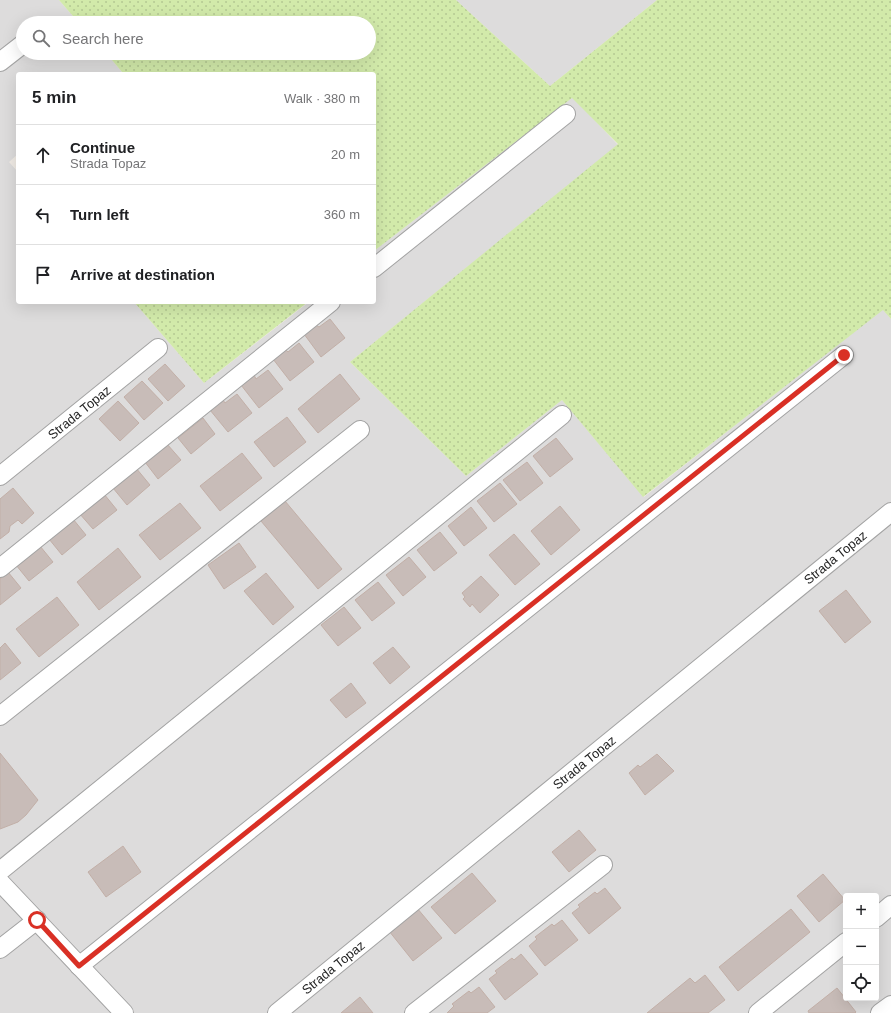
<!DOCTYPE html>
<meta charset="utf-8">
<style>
:root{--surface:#fff;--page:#f6f6f6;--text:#202124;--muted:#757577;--line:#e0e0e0}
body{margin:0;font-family:Arial,sans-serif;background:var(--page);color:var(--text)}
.controls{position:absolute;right:12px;bottom:12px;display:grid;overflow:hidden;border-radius:4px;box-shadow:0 4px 16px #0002}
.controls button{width:36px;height:36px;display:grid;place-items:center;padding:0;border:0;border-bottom:1px solid var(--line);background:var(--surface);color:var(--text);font:20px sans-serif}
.stop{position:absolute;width:12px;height:12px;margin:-9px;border:3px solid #d93025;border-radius:50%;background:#fff}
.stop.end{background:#d93025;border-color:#fff;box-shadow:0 1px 4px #0008}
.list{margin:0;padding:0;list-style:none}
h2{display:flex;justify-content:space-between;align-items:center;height:52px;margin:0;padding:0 16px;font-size:17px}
h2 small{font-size:13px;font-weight:400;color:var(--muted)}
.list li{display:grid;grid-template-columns:26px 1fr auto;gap:12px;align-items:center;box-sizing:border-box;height:60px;padding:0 16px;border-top:1px solid var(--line)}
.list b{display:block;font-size:15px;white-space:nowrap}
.list p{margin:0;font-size:13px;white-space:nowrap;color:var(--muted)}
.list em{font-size:13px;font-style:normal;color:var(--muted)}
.icon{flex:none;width:22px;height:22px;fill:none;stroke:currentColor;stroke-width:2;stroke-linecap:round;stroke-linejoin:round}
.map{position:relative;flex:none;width:891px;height:1013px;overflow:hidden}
.search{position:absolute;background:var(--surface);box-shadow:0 4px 16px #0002;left:16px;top:16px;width:360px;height:44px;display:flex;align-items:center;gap:10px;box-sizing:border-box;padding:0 14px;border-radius:22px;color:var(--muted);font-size:15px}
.panel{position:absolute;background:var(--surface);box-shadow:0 4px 16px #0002;left:16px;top:72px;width:360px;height:232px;border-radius:4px}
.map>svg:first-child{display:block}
.residential{fill:#dddcdc;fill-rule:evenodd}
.grass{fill:url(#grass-dots)}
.building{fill:#c8bcb8;stroke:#c2afa7}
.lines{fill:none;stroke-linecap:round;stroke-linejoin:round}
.minor-casing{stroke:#a3a3a3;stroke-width:20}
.minor{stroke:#fff;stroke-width:18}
.route{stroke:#d93025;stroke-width:5}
.labels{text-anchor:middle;stroke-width:3;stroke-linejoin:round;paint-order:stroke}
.street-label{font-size:13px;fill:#1f1f1f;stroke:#fff}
</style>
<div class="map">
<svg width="891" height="1013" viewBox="0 0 891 1013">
<defs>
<pattern id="grass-dots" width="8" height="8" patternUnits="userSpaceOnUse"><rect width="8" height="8" fill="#d2eaaa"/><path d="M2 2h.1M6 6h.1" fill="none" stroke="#b4c892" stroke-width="1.8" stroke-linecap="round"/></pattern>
</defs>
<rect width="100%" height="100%" fill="#f0ebe5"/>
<g class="residential">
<path d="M0,0H59L79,23H23V53H106L122,72L120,74H18V154L9,162L18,172V302H134L204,383L309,302H374V251L573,97L618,145L350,362L466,476L562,400L644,497L883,309L891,319V1013H0ZM846,896H876V998H846Z"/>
<path d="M456,0H657L550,86Z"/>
</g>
<g class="grass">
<path d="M59,0H456L550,86L657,0H891V319L883,310L643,497L562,400L466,476L350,362L618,144L572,98L374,251V74H120L122,72L106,53H369V23H79Z"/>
<path d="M134,302H308L204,383Z"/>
</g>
<g class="building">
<path d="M330,319L345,338L321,357L304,334L316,325L319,327Z"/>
<path d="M299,343L314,362L290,381L273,359L285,349L288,352Z"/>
<path d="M165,364L185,386L168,401L148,379Z"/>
<path d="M268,370L283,389L259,408L241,385L254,375L256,379Z"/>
<path d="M340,374L360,399L318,433L298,409Z"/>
<path d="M142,381L163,403L144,420L124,397Z"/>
<path d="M237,394L252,413L228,432L210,410L223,400L225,403Z"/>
<path d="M118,401L139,423L120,441L99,419Z"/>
<path d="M287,417L306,442L274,467L254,442Z"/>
<path d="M203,418L215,434L191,454L178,438Z"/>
<path d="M556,438L573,459L550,477L533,456Z"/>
<path d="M167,444L181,460L158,479L145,462Z"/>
<path d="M242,453L262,478L220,511L200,486Z"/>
<path d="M527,462L543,483L520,501L503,480Z"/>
<path d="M136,468L150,485L127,505L113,488Z"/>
<path d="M500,483L517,504L494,522L477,501Z"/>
<path d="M13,488L34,513L22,524L18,520L10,526L9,532L0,539V499Z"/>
<path d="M104,494L117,510L93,529L79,513Z"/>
<path d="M285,501L342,569L318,589L261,521Z"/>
<path d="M180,503L201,528L160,560L139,535Z"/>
<path d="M560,506L580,530L551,555L531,531Z"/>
<path d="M471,507L487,528L464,546L448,526Z"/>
<path d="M73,519L86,535L62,555L49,539Z"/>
<path d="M440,532L457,553L434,571L417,550Z"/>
<path d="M514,534L540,564L515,585L489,555Z"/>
<path d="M239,543L256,567L224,589L208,565Z"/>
<path d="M40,546L53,562L29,581L16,565Z"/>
<path d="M118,548L141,577L99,610L77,582Z"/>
<path d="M409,557L426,577L403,596L386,575Z"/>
<path d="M8,572L21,588L0,605V579Z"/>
<path d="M266,573L294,607L273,625L244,591Z"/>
<path d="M481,576L499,595L480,613L472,604L470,607L463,599L465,597L462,593Z"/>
<path d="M378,582L395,603L372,621L355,600Z"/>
<path d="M846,590L871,622L845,643L819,611Z"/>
<path d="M57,597L79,625L39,657L16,629Z"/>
<path d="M344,607L361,628L338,646L321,625Z"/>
<path d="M5,643L21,663L0,680V648Z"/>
<path d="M393,647L410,667L390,684L373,663Z"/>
<path d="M351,683L366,703L346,718L330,700Z"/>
<path d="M0,753L38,800L26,815L18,822L0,829Z"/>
<path d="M657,754L674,771L645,795L629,773L638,765L640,767Z"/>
<path d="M579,830L596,850L569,872L552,852Z"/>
<path d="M123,846L141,872L106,897L88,872Z"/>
<path d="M472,873L496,901L455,934L431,907Z"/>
<path d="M823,874L845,900L819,922L797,896Z"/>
<path d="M605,888L621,908L589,934L572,913L580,907L578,905L595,892L597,894Z"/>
<path d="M417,908L442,938L413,961L389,931Z"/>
<path d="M791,909L810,932L738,991L719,967Z"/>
<path d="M562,920L578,940L545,966L529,946L537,939L535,937L552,924L554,926Z"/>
<path d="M521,954L538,974L505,1000L489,979L497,973L495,971L512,958L514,960Z"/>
<path d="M705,975L725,1000L708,1013H647L690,978L695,983Z"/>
<path d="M479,987L495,1007L487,1013H447L454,1006L452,1004L469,991L471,993Z"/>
<path d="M837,988L856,1012L855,1013H809L808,1011Z"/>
<path d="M360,997L373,1013H341Z"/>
</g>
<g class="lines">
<g class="minor-casing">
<g id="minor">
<path d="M0,62L23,44"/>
<path d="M374,268L566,114"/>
<path d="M0,476L158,348"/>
<path d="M0,568L331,302"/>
<path d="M0,716L360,430"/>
<path d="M0,871L562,415"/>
<path d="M0,882L124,1013"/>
<path d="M876,918L891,905"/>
<path d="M0,949L37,920"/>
<path d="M79,966L844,355"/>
<path d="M277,1013L891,512"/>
<path d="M414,1013L603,865"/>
<path d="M758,1013L846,942"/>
<path d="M880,1013L891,1005"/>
</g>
</g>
<use href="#minor" class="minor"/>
</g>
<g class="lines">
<path class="route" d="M37,920L79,966L844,355"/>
</g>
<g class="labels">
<g class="street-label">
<text transform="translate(79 412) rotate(-39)" y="5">Strada Topaz</text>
<text transform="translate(835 557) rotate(-39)" y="5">Strada Topaz</text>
<text transform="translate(584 762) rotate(-39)" y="5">Strada Topaz</text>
<text transform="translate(333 967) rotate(-39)" y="5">Strada Topaz</text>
</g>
</g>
</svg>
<div class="controls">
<button>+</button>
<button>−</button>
<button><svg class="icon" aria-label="locate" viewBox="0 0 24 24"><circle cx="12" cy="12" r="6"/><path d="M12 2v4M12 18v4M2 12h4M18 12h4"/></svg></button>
</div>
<div class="stop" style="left:37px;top:920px"></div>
<div class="stop end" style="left:844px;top:355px"></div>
<div class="search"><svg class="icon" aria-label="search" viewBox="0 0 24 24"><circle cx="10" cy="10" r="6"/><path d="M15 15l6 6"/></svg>Search here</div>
<section class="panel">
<h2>5 min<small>Walk · 380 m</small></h2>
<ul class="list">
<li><svg class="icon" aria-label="ahead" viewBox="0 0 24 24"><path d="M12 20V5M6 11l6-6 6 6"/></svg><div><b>Continue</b><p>Strada Topaz</p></div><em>20 m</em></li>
<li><svg class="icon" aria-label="left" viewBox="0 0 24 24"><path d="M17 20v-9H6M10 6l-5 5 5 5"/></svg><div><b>Turn left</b></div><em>360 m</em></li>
<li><svg class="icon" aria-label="arrive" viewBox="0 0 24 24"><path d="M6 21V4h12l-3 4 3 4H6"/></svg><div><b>Arrive at destination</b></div></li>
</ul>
</section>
</div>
